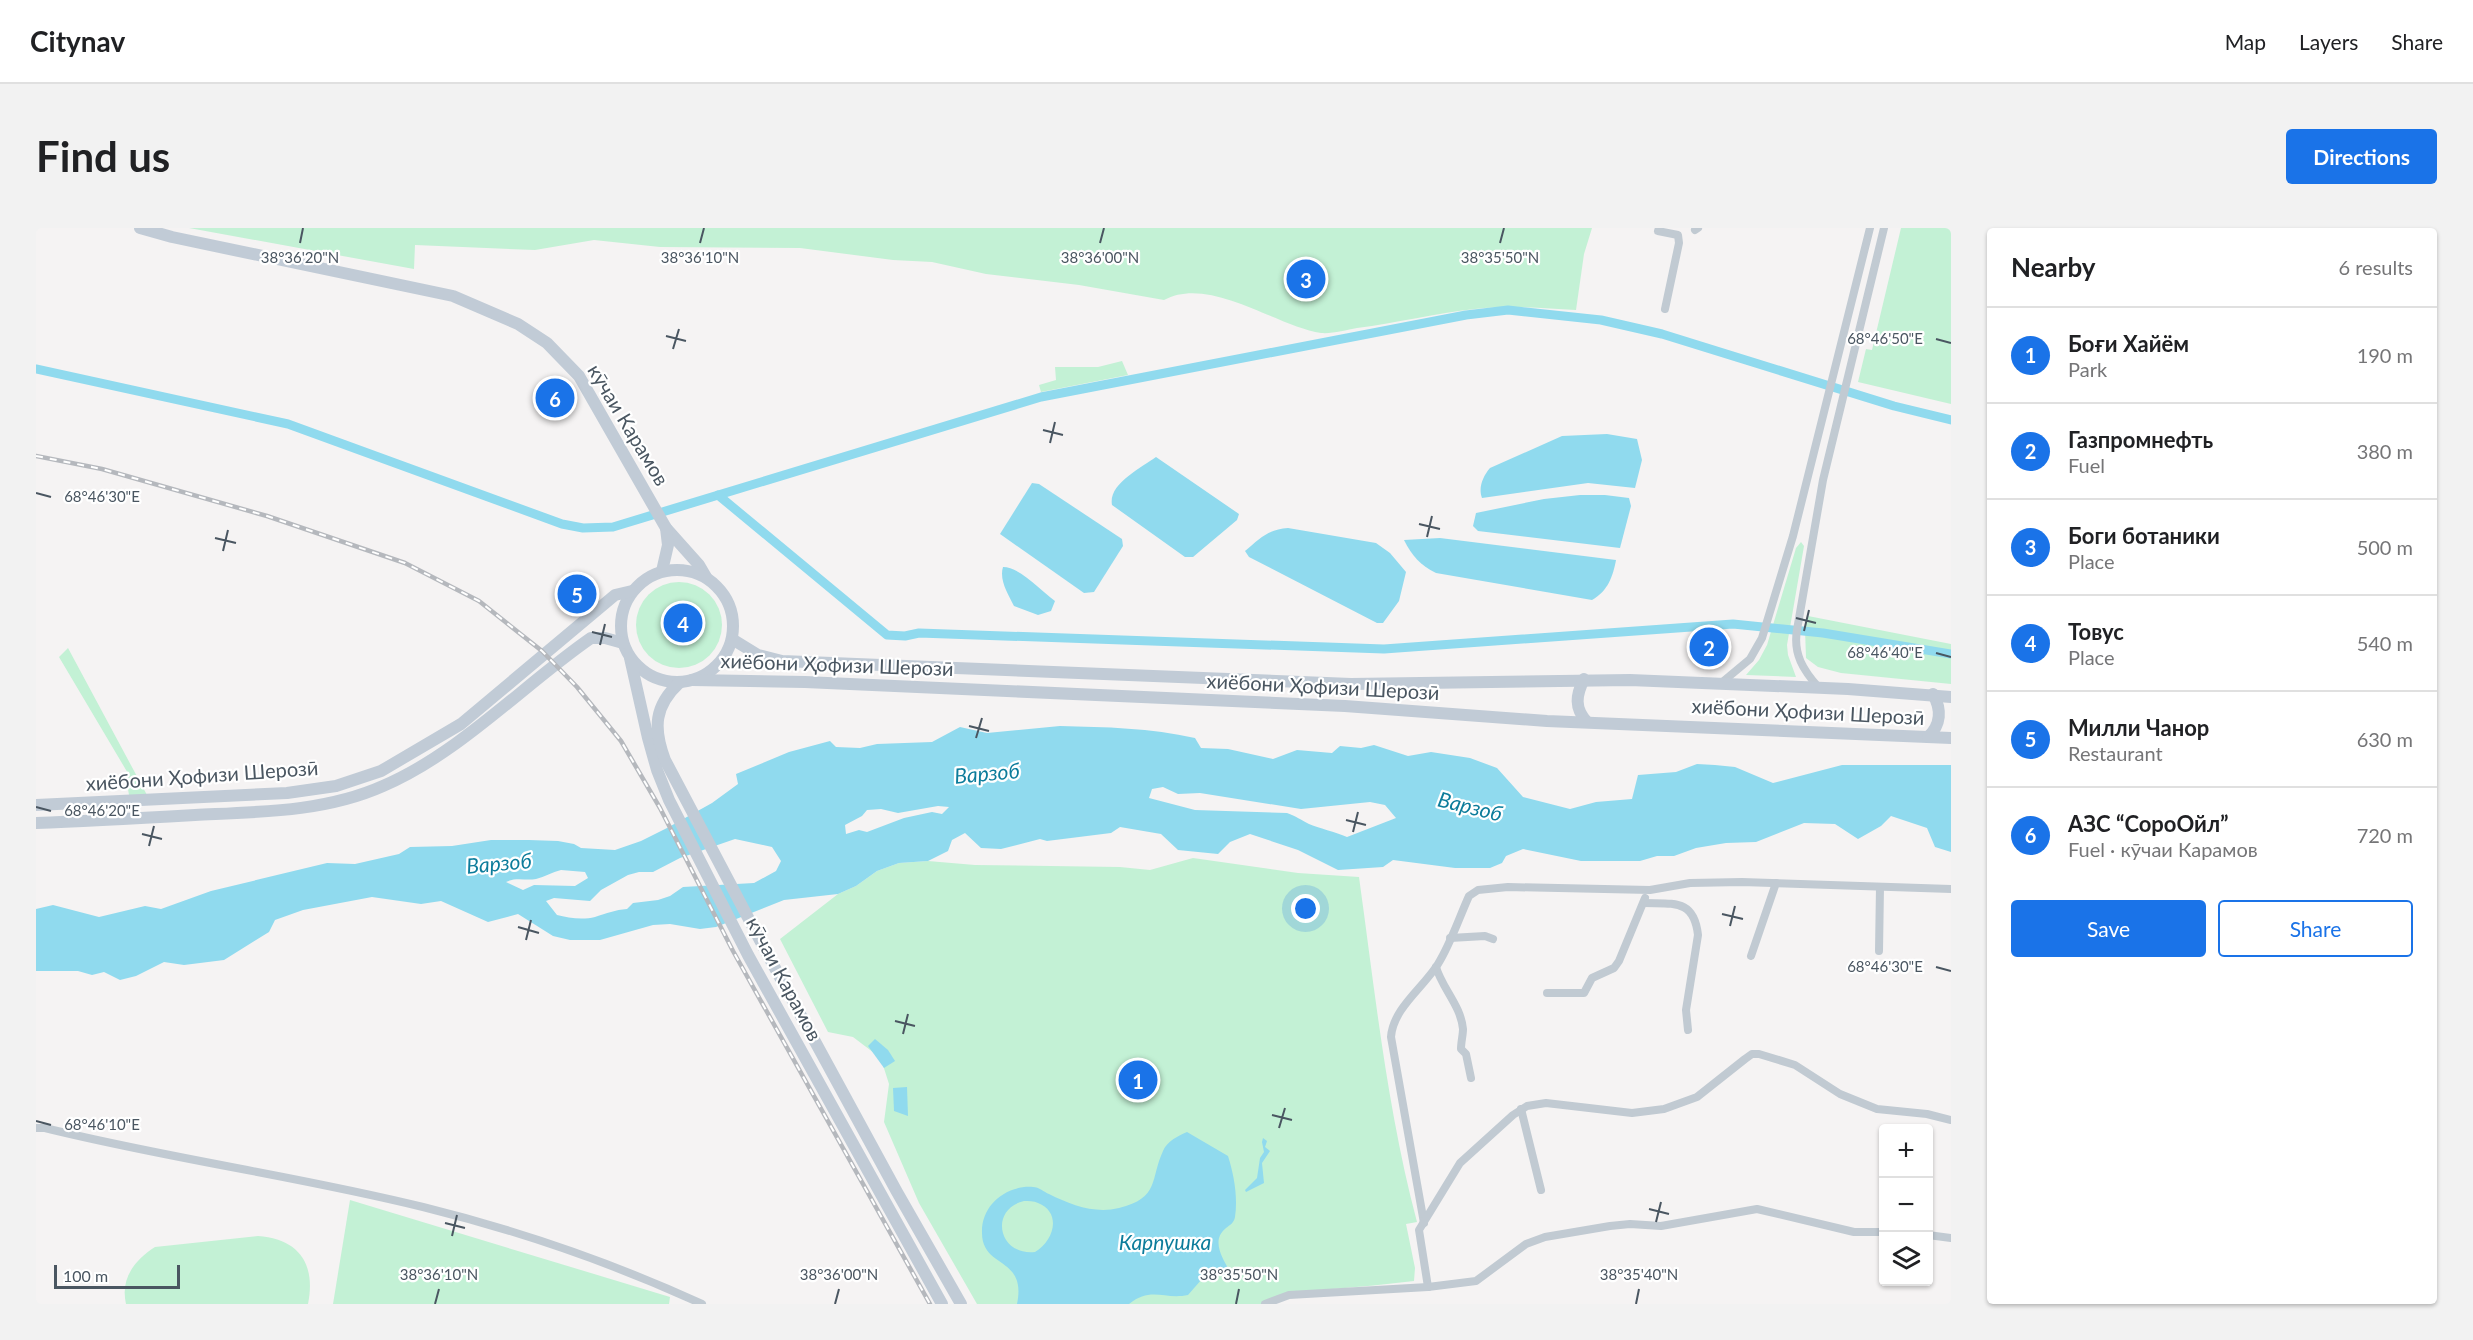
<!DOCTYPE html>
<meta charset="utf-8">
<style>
:root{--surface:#fff;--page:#f2f2f2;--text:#202124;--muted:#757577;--line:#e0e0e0;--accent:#1a73e8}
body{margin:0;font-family:Lato,sans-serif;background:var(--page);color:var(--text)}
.controls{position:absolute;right:18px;bottom:18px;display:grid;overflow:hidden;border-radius:6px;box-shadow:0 2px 4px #0004}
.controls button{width:54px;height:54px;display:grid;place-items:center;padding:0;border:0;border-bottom:2px solid var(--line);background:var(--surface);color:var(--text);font:30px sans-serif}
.scale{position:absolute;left:18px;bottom:15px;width:126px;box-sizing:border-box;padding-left:6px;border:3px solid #4a5661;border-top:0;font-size:16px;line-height:21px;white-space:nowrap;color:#4a5661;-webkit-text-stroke:4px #fff;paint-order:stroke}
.you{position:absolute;left:1270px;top:681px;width:21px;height:21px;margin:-15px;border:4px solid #fff;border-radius:50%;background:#1a73e8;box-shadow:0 0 0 9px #1a73e833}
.badge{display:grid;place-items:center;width:39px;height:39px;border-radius:50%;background:var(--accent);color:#fff;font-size:20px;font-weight:700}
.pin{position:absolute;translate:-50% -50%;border:3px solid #fff;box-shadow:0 2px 6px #0006}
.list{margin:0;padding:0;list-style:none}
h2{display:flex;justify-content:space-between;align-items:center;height:78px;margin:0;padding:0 24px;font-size:26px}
h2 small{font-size:20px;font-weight:400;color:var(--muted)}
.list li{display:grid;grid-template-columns:39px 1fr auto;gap:18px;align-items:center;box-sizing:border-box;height:96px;padding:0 24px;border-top:2px solid var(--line)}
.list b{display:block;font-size:22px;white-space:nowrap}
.list p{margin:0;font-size:20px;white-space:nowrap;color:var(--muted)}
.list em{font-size:20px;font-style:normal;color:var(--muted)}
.actions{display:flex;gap:12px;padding:18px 24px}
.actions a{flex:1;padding:14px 0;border:2px solid var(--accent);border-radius:6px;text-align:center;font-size:21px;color:var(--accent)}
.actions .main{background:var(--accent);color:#fff}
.icon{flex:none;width:33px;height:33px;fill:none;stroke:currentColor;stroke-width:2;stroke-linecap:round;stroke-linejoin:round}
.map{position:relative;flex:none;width:1915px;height:1076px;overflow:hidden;border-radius:6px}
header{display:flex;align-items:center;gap:36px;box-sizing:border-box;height:84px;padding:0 30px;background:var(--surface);border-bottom:2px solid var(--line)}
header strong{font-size:28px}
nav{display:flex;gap:33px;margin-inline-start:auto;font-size:21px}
.intro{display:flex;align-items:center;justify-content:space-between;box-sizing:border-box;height:144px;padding:0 36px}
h1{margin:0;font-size:42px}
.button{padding:15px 27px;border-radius:6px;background:var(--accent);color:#fff;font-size:21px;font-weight:700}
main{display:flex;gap:36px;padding:0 36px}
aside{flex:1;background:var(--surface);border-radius:6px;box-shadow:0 2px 4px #0004}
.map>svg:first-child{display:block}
.green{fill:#c3f1d5}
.water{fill:#90daee;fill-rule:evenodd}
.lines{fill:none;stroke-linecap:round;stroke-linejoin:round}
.canal{stroke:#90daee;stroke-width:9}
.street{stroke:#c1cad2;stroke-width:8}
.secondary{stroke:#c1cbd6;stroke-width:12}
.rail-casing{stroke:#b5b8bd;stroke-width:4.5}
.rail{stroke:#fff;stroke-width:2;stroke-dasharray:7;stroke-linecap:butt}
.ticks{fill:none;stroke:#4a5661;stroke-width:2}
.labels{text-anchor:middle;stroke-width:4.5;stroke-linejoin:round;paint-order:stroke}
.street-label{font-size:20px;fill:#4a5661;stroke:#fff}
.water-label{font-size:21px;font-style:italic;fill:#0c7c9b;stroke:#fff}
.ticks-label{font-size:15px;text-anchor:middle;fill:#4a5661;stroke:#fff;stroke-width:4.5;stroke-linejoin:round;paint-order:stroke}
</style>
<header>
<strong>Citynav</strong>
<nav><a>Map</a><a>Layers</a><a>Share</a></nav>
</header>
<div class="intro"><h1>Find us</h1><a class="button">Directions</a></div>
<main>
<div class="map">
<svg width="1915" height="1076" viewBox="0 0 1915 1076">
<rect width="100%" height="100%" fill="#f5f3f3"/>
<g class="green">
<path d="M153,0H1556L1548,26L1540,82C1506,80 1473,77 1439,81C1400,85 1361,95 1321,100C1310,102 1296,106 1285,105C1240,98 1173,47 1128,72L1043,57L950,46L896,34L857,32L764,20L624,19L558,12L499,22L379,17L378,41Z"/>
<path d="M1865,0H1915V176L1822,154L1830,121L1836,122Z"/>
<path d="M1086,133L1092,147L1005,164L1003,157L1020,152L1019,139H1062Z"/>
<path d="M1765,314L1768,318L1751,417L1752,427L1760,449L1710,447L1723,432L1731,417L1760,320Z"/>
<circle cx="643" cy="397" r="43"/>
<path d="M1772,388L1915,416V456L1805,445L1782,439L1770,430L1769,401Z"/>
<path d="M32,420L111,567H93L90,549L93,547L23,429Z"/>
<path d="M1157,630L1262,645L1323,649C1339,764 1351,881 1381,994L1370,996L1379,1040L1378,1053C1351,1056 1324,1059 1297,1061C1269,1064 1251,1061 1225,1076H941L883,975L848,894L853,856L846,834L842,828L817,809L792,804L744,711L802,666L820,658L841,643L863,635L892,633L939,637L1084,639L1114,642Z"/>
<path d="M314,972L634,1069L633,1076H297Z"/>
<path d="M222,1008C263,1011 280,1036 272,1076H90C84,1050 99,1032 119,1019Z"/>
</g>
<g class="water">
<path d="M1571,206L1601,211L1606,232L1599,260L1552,255L1446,270C1442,260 1447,248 1454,240L1526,208Z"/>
<path d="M1120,229L1203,286L1201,292L1157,329H1149L1076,277C1072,256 1105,240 1120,229Z"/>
<path d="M996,255L1003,256L1086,311L1087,318L1058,364L1048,365L964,306Z"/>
<path d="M1544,267H1569L1593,270L1595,278L1584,320L1442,303L1437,298L1440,285L1508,271Z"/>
<path d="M1252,300L1340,315L1354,325L1370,344L1363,373L1347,395H1341L1213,329L1209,323C1224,310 1233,301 1252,300Z"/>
<path d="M1404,310L1580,332C1577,348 1572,363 1556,372L1400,345C1384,337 1376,328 1368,312Z"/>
<path d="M967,339C984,339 1005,363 1019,373L1015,383L1002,387L978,378C972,366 963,352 967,339Z"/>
<path d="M1024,498C1069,499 1115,500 1159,510L1165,520L1192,521L1237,531L1261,522L1296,525L1304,518L1325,520L1338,517L1372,528L1395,524L1434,530L1461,540L1487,569L1534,581L1560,574L1596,571L1602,547L1640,544L1661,536L1679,537L1699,539L1737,555L1806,537H1915V624L1899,619L1891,600L1855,588L1845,598L1822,611L1799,596L1768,595L1720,614L1690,615L1660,620L1638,628H1621L1604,633H1545L1487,621L1470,628L1466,635L1454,640H1419L1357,632L1347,639L1302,642L1262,622L1214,606L1194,614L1182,626L1142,622L1125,606L1084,599L1075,605L1011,613L1004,611L965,621L945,620L929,605L916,612L912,623L892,633L863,635L841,643L820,658L802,666L748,672L680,699L664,701L634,696L617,697L564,712H534L517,708L482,686L452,694L405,673L385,676L336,669L267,682L239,692L233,704L188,732L148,737L128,734L100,748L84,752L68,744L56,747L42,743H0V681L17,677L63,689L109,678L125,681L175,663L291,635L319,636L363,626L374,619L416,618L455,612H493L522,613L538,616L545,620L579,622L605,613L631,600L676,575L702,556L700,546L753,524L794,513L800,519L824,520L841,516L896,514L924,499L951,505ZM1127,559L1142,566L1164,565L1265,581L1334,574L1349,577L1360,590L1311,609C1300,604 1282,600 1273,596C1265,592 1260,588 1251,585L1159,582L1113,570L1116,561ZM902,578L913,579L906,586L896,584L868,590L831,604L823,602L810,606L809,597L826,588L831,582L845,581L862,585ZM699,611L736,619L745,633L740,643L718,655L647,659L634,668L622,672L597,675L591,681C579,682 571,685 559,689C547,692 532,690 521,687L510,673L518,670L554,673L565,662L592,647L603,644H617L644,630ZM525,642L549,644L552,650L539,658L498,657L487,662L470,654C480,649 490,653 500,651C509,649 516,644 525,642Z"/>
<path d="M839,811L852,822L859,833L848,840L832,818Z"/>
<path d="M871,859L872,888L858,883L857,860Z"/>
<path d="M1151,904L1192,928C1198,947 1202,969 1199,989C1198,995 1194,997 1190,1000C1175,1012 1186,1029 1193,1042L1192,1046L1166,1051L1152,1067C1128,1072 1115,1058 1093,1076H981C991,1028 946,1041 946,1005C945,977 970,957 997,959C1003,959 1008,964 1013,966C1035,977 1059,986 1083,980C1124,970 1114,951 1127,923C1131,913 1142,908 1151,904ZM988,973C992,973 998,973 1002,975C1027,985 1017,1014 999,1024C962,1028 953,981 988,973Z"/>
<path d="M1227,910L1231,913L1229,919L1234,923L1226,935L1228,955L1210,964L1209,962L1221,950L1224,930L1228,924L1226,914Z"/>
</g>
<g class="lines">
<g class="canal">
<path d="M0,141L252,196L526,296L547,300L577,299L1005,169L1430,87L1472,82L1565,92L1626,106L1858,178L1915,192"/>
<path d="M682,267L851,407L869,408L883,405L1348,421L1697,396L1787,405L1915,426"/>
</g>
<g class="street">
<path d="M1623,0L1622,3L1642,7L1643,15L1629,81"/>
<path d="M1659,2L1662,0"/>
<path d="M1684,456L1714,431L1726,410L1757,308L1834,0"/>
<path d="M1783,460C1767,442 1757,426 1761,402L1787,252L1848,0"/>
<path d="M1608,675C1638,676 1658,671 1662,707L1650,782L1652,802"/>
<path d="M1414,710L1449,708L1457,711"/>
<path d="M1843,723L1844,659"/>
<path d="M1715,728L1740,655"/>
<path d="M1400,739C1406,760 1425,778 1427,801C1427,807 1425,814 1425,821L1430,826L1435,850"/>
<path d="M1511,765H1548L1556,750L1578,740L1583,733L1609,670"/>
<path d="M1485,881L1505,962"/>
<path d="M0,900H9C134,931 262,948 387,979C480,1002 579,1036 666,1076"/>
<path d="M1388,995L1355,809C1357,780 1388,759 1402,736C1415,715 1423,690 1433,668L1442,662L1472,659L1614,662L1654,655L1706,654L1915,661"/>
<path d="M1892,1007L1915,1010"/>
<path d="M1392,1059L1383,1002L1424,935L1477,887L1491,878L1510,875L1596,885L1628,881L1661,869L1709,831L1716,826H1723L1759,837L1804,866L1841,881L1891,886L1915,892"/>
<path d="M1229,1076L1253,1067L1392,1059L1440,1053L1490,1016L1509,1009L1574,998L1594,996L1625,998L1721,981L1818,1004H1848"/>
</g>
<g class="secondary">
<path d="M104,0L136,9L417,68L482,96L511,115L543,148L630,300L663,337L670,349"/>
<circle cx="641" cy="398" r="56"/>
<path d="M626,343L632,317L630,300"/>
<path d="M696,411L722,427L746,433L1315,456L1594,452L1812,461L1915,469"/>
<path d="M594,430L612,510L621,542L633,572L712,727L906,1076"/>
<path d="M1548,451C1540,467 1538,480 1551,494"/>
<path d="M656,452L769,454L1309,478L1511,493L1915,510"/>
<path d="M644,454C618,478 617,500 629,532L727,718L861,964L925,1076"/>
<path d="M1892,509C1905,497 1906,482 1897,466"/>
<path d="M0,577L251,565L300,558L345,543L425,496L579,367L596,363"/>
<path d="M0,595C53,593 106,590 159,587C222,584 289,584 347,558C424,525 487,457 555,410H569L587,415"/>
</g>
<g class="rail-casing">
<path id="rail" d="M0,228L66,241L231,288L369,335L443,373L506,423L541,459L585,513L624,580L697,723L894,1076"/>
</g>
<use href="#rail" class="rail"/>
</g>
<path class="ticks" d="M264,15L267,0M664,15L668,0M1064,15L1068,0M1464,15L1468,0M630,108L650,113M1900,111L1915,115M637,121L643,101M1007,202L1027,207M1014,215L1019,194M0,265L15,269M1383,296L1404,301M1391,309L1396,288M179,310L200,315M187,323L192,302M1760,390L1780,395M1768,403L1773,382M556,404L576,409M564,417L569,396M1900,425L1915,429M933,498L953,503M940,510L946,490M0,579L15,583M1310,592L1330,597M1317,604L1322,584M106,606L126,611M113,618L118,598M1686,686L1707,691M1694,698L1699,678M482,699L503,705M490,712L495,692M1900,739L1915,743M859,793L879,798M867,806L872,786M1236,887L1256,892M0,893L15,897M1243,900L1249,880M1613,981L1633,986M1620,994L1625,974M409,995L429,1000M416,1008L421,987M399,1076L403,1061M799,1076L803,1061M1200,1076L1203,1061M1600,1076L1603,1061"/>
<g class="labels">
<g class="street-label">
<text transform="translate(592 197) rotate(59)" y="7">кӯчаи Карамов</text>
<text transform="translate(801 437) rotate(2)" y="7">хиёбони Ҳофизи Шерозӣ</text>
<text transform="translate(1287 459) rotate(3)" y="7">хиёбони Ҳофизи Шерозӣ</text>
<text transform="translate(1772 484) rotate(3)" y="7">хиёбони Ҳофизи Шерозӣ</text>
<text transform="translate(166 548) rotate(-4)" y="7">хиёбони Ҳофизи Шерозӣ</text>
<text transform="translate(748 751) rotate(62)" y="7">кӯчаи Карамов</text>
</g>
<g class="water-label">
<text transform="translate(951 546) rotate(-5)" y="7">Варзоб</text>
<text transform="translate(1434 579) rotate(14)" y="7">Варзоб</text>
<text transform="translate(463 636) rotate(-5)" y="7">Варзоб</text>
<text x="1129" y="1022">Карпушка</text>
</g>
</g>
<g class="ticks-label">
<text x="264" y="35">38°36'20"N</text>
<text x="664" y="35">38°36'10"N</text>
<text x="1064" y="35">38°36'00"N</text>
<text x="1464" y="35">38°35'50"N</text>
<text x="1849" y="116">68°46'50"E</text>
<text x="66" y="274">68°46'30"E</text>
<text x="1849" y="430">68°46'40"E</text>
<text x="66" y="588">68°46'20"E</text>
<text x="1849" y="744">68°46'30"E</text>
<text x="66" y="902">68°46'10"E</text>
<text x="403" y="1052">38°36'10"N</text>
<text x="803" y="1052">38°36'00"N</text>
<text x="1203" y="1052">38°35'50"N</text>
<text x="1603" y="1052">38°35'40"N</text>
</g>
</svg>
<div class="controls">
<button>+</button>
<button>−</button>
<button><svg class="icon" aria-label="layers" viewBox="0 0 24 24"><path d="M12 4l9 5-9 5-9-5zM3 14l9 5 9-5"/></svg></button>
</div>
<div class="scale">100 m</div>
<div class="you"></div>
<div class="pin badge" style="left:1102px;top:852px">1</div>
<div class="pin badge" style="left:1673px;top:419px">2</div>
<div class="pin badge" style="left:1270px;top:51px">3</div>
<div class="pin badge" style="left:647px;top:395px">4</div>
<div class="pin badge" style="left:541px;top:366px">5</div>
<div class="pin badge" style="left:519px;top:170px">6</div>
</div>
<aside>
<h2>Nearby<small>6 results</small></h2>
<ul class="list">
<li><span class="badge">1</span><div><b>Боғи Хайём</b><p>Park</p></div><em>190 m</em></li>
<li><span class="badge">2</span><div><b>Газпромнефть</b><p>Fuel</p></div><em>380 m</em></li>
<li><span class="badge">3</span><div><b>Боги ботаники</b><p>Place</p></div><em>500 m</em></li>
<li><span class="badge">4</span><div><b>Товус</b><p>Place</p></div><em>540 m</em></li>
<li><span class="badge">5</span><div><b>Милли Чанор</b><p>Restaurant</p></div><em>630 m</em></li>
<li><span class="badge">6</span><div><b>АЗС “СороОйл”</b><p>Fuel · кӯчаи Карамов</p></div><em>720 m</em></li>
</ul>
<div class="actions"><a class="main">Save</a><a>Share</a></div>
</aside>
</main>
